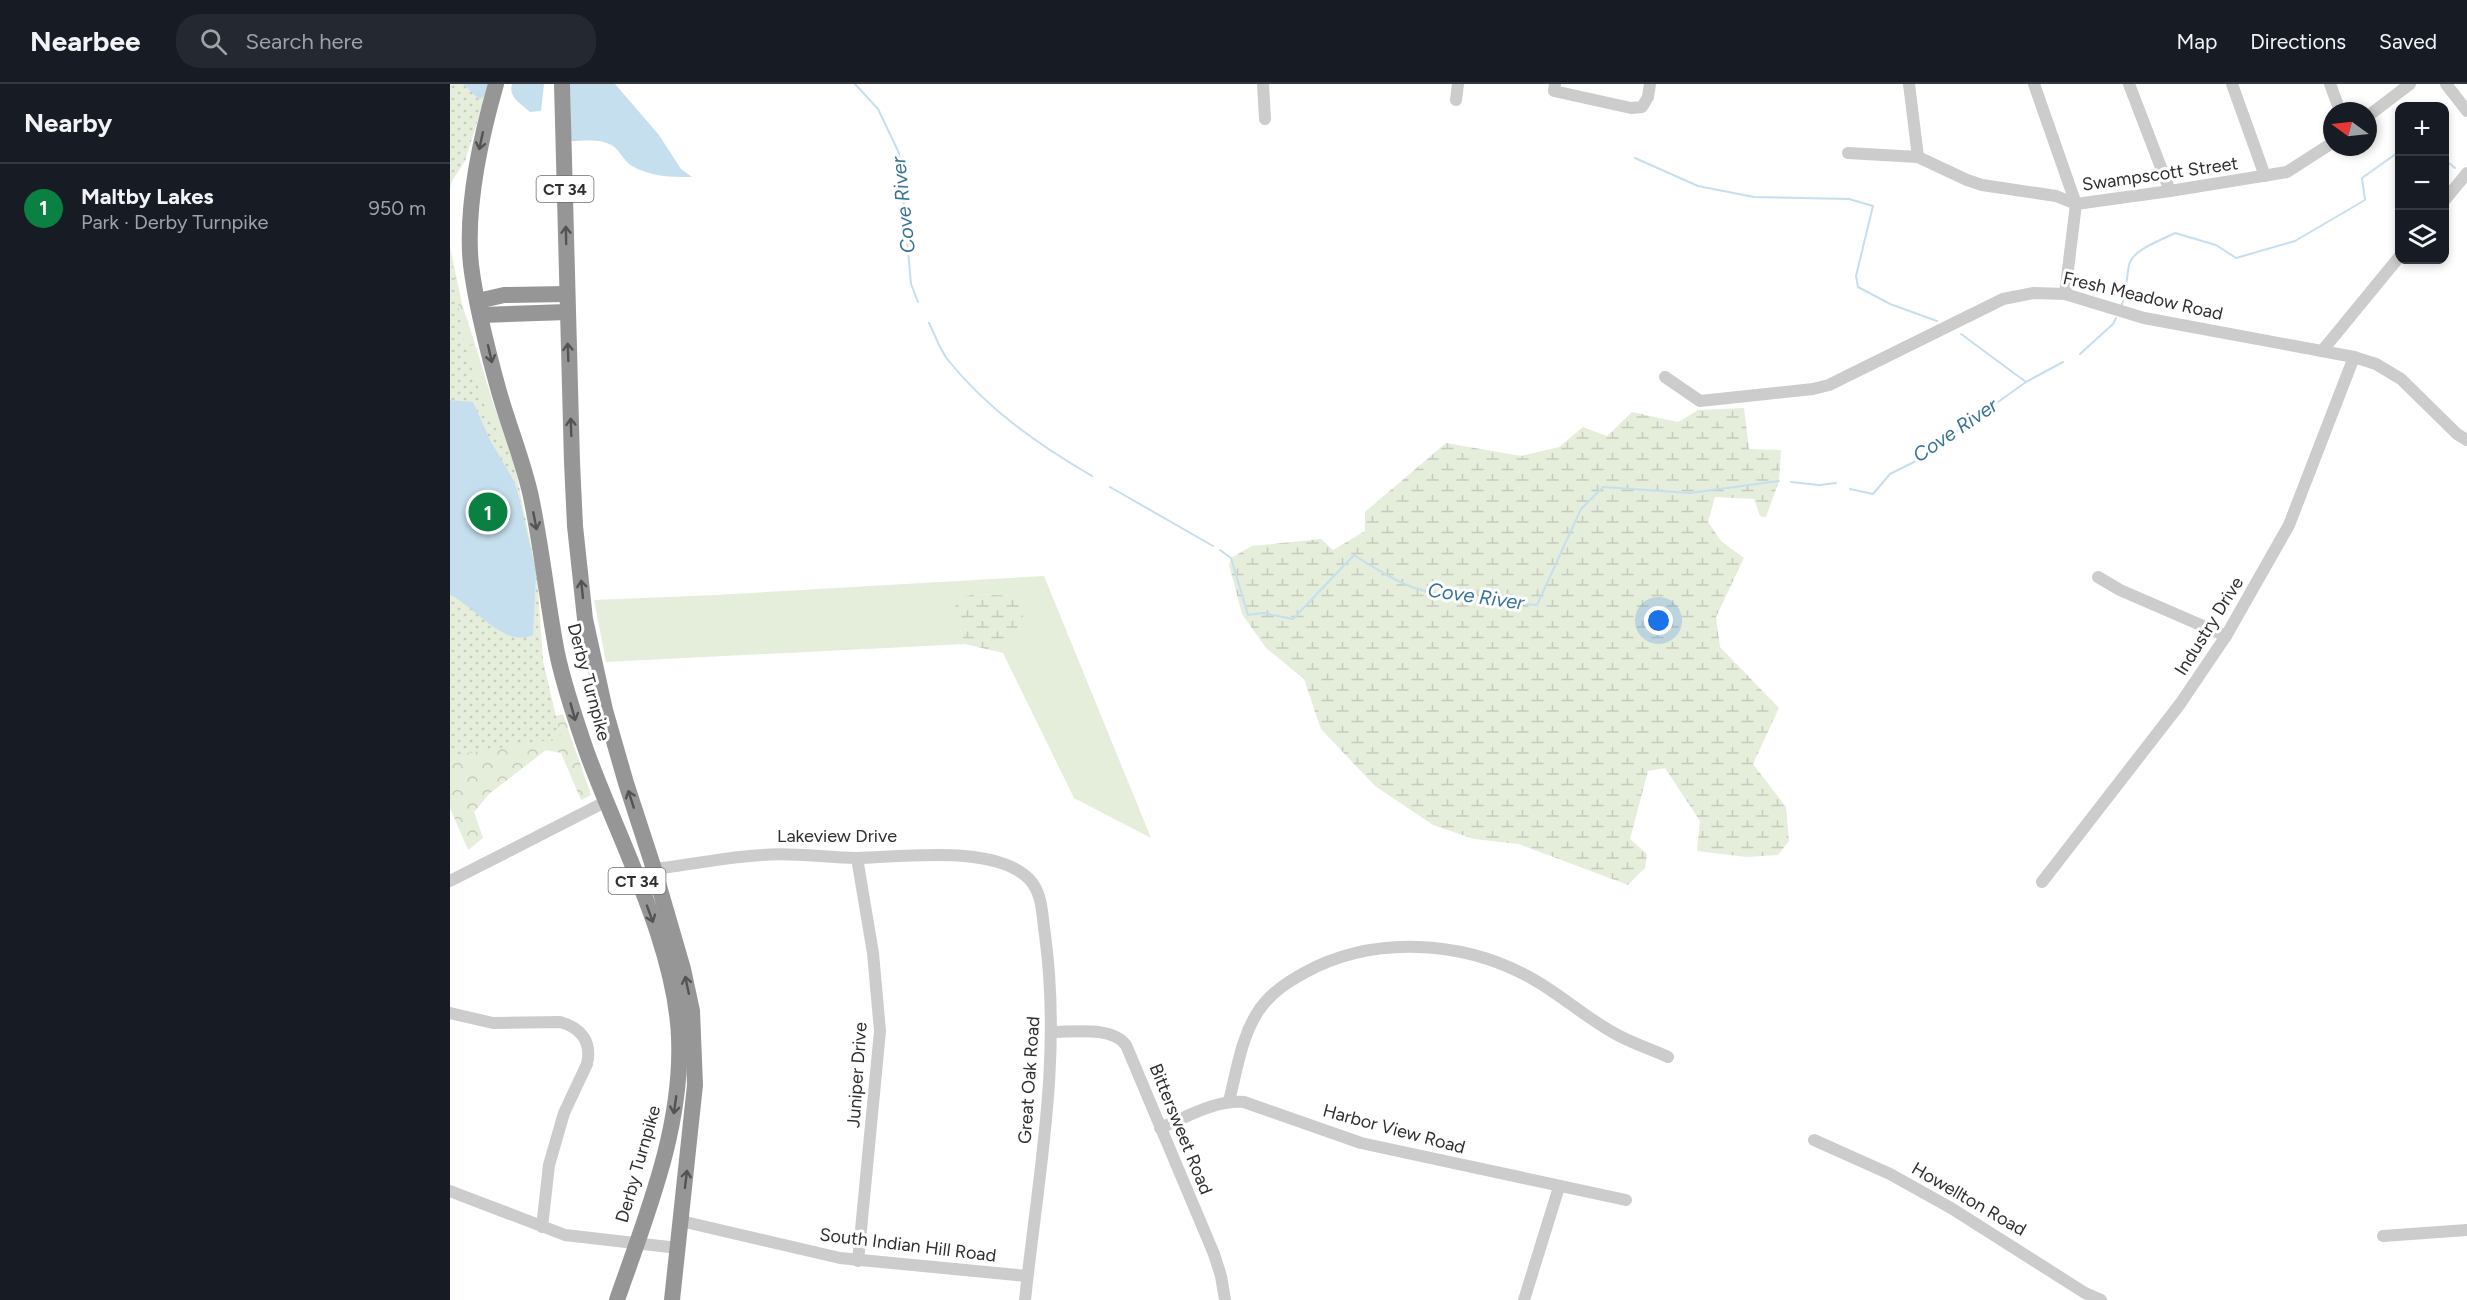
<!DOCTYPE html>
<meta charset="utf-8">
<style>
:root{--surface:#171b24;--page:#242831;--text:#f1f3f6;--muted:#9ea1a6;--line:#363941;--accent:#0b8043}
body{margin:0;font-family:Figtree,sans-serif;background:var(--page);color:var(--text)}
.controls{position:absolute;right:18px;top:18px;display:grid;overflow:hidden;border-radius:12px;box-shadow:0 3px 9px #0003}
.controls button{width:54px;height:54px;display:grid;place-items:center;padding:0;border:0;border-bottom:2px solid var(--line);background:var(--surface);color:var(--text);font:30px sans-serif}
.compass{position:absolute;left:1873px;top:18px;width:54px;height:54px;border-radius:50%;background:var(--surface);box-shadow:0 3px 9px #0003;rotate:285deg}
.you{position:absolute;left:1209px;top:537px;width:21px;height:21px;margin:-15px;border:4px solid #fff;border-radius:50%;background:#1a73e8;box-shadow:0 0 0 9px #1a73e833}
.badge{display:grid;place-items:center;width:39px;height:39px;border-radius:50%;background:var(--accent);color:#fff;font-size:20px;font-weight:700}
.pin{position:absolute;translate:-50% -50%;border:3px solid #fff;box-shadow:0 2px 6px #0006}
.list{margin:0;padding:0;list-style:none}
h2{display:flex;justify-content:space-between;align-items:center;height:78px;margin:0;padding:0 24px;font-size:26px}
h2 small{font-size:20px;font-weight:400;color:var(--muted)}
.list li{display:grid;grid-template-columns:39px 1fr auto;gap:18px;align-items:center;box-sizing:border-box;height:90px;padding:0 24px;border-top:2px solid var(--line)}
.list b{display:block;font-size:22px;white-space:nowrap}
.list p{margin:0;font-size:20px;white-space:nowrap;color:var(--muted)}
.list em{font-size:20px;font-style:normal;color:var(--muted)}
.icon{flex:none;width:33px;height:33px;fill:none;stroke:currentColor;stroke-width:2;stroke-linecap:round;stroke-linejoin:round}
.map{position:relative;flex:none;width:2017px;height:1216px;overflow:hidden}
header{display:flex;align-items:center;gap:36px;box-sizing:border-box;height:84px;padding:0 30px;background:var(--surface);border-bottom:2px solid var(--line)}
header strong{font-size:28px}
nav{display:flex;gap:33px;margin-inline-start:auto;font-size:21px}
.search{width:420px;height:54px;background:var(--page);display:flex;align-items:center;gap:15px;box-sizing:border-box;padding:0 21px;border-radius:24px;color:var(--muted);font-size:22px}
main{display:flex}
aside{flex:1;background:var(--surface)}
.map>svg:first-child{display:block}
.green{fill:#e5eddb}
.forest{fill:url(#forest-crowns)}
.wetland{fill:url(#wetland-marsh)}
.park{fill:url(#park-dots)}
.water{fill:#c6dfee}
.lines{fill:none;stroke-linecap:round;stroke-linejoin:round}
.stream{stroke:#c6dfee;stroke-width:2}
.minor{stroke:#ccc;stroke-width:12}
.highway{stroke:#969696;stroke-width:16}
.oneway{stroke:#535353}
.labels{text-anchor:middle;stroke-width:6;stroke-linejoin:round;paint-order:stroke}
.shield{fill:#fff;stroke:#6d6d6d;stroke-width:1.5}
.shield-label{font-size:16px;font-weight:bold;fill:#2f2f2f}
.street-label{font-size:18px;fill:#2f2f2f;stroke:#fff}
.water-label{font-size:20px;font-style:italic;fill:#377397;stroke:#fff}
</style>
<header>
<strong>Nearbee</strong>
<div class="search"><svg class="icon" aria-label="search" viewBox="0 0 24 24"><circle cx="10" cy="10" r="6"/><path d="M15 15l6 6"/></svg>Search here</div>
<nav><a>Map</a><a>Directions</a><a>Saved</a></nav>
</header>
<main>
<aside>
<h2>Nearby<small></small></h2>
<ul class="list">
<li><span class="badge">1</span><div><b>Maltby Lakes</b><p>Park · Derby Turnpike</p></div><em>950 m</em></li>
</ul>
</aside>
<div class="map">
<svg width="2017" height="1216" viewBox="0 0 2017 1216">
<defs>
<pattern id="forest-crowns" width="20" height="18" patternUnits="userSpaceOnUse" patternTransform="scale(1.5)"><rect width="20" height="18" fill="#e5eddb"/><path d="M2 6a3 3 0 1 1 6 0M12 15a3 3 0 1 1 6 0" fill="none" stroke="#c5ccbc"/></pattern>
<pattern id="wetland-marsh" width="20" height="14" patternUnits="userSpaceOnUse" patternTransform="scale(1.5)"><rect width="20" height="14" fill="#e5eddb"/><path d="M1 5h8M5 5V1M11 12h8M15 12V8" fill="none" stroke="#c5ccbc"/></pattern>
<pattern id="park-dots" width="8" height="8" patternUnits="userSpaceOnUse" patternTransform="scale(1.5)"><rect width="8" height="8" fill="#e5eddb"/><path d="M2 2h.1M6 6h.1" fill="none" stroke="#c5ccbc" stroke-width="1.8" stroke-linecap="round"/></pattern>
</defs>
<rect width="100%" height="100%" fill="#fff"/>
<g class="green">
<path d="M0,244L16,263L25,260L44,322L64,372L54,378Z"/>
<path d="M594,492L701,754L624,714L553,569L583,513L526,510L501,532L510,545L515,560L156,578L144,516L266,511Z"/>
</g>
<g class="forest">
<path d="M0,163L12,220L25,260L16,263L4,252Z"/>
<path d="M0,591L100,634L113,630L141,711L131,716L111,669L96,666L39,710L24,728L33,754L18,766L0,724Z"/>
</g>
<g class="wetland">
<path d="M1294,324L1299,365L1331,366L1329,397L1316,433L1310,432L1304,415L1265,413L1258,438L1271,457L1294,474L1266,533L1270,563L1329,624L1303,680L1336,723L1339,757L1328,771L1296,773L1247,767L1250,737L1215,684L1198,687L1180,755L1197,770L1195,784L1178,801L1069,760L1024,755L983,741L925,702L871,645L854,595L816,564L792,530L779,481L781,474L802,462L871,455L883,466L915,447V428L996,359L1071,372L1109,363L1133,343L1157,352L1182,328L1228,338L1248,326Z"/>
<path d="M526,510L584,513L553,569L515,560L510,545L501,532L509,514Z"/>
</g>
<g class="park">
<path d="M0,0H39L15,77L2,97L0,105Z"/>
<path d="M0,163L12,247L23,289L38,330L64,378L87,491L93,577L111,654L0,672Z"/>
</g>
<g class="water">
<path d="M13,0H39L36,12L29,15Z"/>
<path d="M62,0H94L91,27L80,28C71,20 58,13 62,0Z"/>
<path d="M120,0H165L209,51L231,85L242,93C221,93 201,93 182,82C174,77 170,67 163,62C151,54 134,57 121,57Z"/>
<path d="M0,316L23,318L40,356L64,397L69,413L86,487L83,551C54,565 24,521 0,511Z"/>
</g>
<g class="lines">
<g class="stream">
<path d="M405,0L428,25L449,69L461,200L468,218"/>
<path d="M1185,74L1248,102L1304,113L1399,115L1423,122L1406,192L1408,203L1440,220L1487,237"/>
<path d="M1994,75L2005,84"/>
<path d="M1671,223C1677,209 1676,196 1679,181C1683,165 1712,156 1725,149L1766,161L1786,174L1845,157L1915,116L1912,94L1950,67"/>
<path d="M479,239C485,251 490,266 498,276C537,325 589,361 642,392"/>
<path d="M1511,250L1576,298"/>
<path d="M1630,270L1663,240L1666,234"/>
<path d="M1341,398L1369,401L1386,399"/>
<path d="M660,403L763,462"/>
<path d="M1400,405L1423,410L1440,390L1464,378L1576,298L1613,278"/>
<path d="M770,466L781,474L798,531L813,529L843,535L904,471C923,483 941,495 962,503C996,515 1050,517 1087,521L1131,425L1153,403L1240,409L1329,397"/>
</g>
<g class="minor">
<path d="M813,0L815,35"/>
<path d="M1105,0L1104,7L1181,24L1192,23L1198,13L1200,0"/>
<path d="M1459,0L1468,73"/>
<path d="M1584,0L1626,120L1615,210"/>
<path d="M1679,0L1720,107"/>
<path d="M1782,0L1815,92"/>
<path d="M1880,0L1890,27"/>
<path d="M1996,0L2017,27"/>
<path d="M1006,16L1008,0"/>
<path d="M1918,32L1960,0"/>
<path d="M1398,69L1468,73L1517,96L1532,101L1606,112L1626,120L1720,107L1837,88L1882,59"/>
<path d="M1994,117L2017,89"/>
<path d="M1872,267L1950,172"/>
<path d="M1215,293L1250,317L1363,305L1379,301L1553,215L1584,209L1615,210L1694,234L1904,273L1926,280L1951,295L2007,350L2017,356"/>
<path d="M1648,493L1670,506L1776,552"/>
<path d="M407,774L423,869L430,947L408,1177"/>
<path d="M204,785C240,781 276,773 312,771C344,768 376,774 407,774C452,773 545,760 579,795C593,809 592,832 595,851C612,976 588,1092 575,1216"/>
<path d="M0,797L155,718"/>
<path d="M1592,798L1730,620L1776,552L1839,441L1904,273"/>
<path d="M0,929L43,939L110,938C132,944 142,958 137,980L114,1029L99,1081L92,1143"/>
<path d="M602,948C625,948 661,942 676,961L764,1170L771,1192L775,1216"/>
<path d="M779,1017C787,986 791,953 809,926C821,909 836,899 854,889C923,851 1013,856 1081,894C1110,910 1135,933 1164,949C1181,959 1201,965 1218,973"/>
<path d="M710,1044C737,1033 764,1016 794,1018L911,1059L1176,1116"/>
<path d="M1364,1056L1440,1090L1501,1124L1635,1209L1651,1216"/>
<path d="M0,1107L115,1151L228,1164"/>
<path d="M231,1137L390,1174L577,1192"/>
<path d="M1933,1152L2017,1146"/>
<path d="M1074,1216L1109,1103"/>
</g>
<g class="highway">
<path d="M46,0C30,56 15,123 21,181C26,222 37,264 48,304C58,341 73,376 81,413C92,465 97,517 107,569C114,602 125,634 136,666C168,755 225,859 229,953C233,1044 196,1132 167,1216"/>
<path d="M112,0L122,378L125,442L135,535L155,626L176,699L204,785L233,885L242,927L245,1001L222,1216"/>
<path d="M28,217L54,211L117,210"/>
<path d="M31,231L117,228"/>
</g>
</g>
<defs><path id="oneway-shaft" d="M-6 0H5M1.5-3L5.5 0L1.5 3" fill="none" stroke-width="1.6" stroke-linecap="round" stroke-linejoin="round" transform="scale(1.5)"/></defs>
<g class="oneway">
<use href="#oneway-shaft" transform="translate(31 57) rotate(102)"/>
<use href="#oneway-shaft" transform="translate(116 151) rotate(-91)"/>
<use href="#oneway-shaft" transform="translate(118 268) rotate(-92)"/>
<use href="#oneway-shaft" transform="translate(40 270) rotate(77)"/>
<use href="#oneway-shaft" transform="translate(121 343) rotate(-92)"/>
<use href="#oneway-shaft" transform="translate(85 437) rotate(79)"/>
<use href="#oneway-shaft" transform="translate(132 505) rotate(-96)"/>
<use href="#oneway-shaft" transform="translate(123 628) rotate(74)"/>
<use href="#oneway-shaft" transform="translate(181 715) rotate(-108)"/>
<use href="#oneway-shaft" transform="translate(200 830) rotate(70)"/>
<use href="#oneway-shaft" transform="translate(237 901) rotate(-102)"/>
<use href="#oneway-shaft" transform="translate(225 1021) rotate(98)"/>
<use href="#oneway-shaft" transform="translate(236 1095) rotate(-83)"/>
</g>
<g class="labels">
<g class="shield">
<rect x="86.5" y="92" width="57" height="26" rx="4.5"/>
<rect x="158.5" y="784" width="57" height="26" rx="4.5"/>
</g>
<g class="shield-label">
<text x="115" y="111">CT 34</text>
<text x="187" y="803">CT 34</text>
</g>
<g class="street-label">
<text transform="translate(1710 90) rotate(-8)" y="6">Swampscott Street</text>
<text transform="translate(1693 212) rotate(13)" y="6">Fresh Meadow Road</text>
<text transform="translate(1759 542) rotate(-58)" y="6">Industry Drive</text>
<text transform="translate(139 598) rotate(75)" y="6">Derby Turnpike</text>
<text x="387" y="758">Lakeview Drive</text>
<text transform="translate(407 991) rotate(-86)" y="6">Juniper Drive</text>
<text transform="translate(579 996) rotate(-86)" y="6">Great Oak Road</text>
<text transform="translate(731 1045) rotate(68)" y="6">Bittersweet Road</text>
<text transform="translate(944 1045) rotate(15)" y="6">Harbor View Road</text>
<text transform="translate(188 1080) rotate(-74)" y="6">Derby Turnpike</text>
<text transform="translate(1519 1115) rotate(30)" y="6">Howellton Road</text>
<text transform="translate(458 1161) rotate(7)" y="6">South Indian Hill Road</text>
</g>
<g class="water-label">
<text transform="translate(453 121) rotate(-96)" y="7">Cove River</text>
<text transform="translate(1505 346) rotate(-34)" y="7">Cove River</text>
<text transform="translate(1026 512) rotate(8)" y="7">Cove River</text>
</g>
</g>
</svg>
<div class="controls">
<button>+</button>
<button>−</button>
<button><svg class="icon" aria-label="layers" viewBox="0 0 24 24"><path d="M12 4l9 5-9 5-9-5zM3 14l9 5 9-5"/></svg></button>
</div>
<svg class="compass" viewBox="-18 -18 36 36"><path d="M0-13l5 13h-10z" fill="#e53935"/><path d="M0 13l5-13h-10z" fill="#9ea1a6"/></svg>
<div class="you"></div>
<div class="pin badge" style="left:38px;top:428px">1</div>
</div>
</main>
